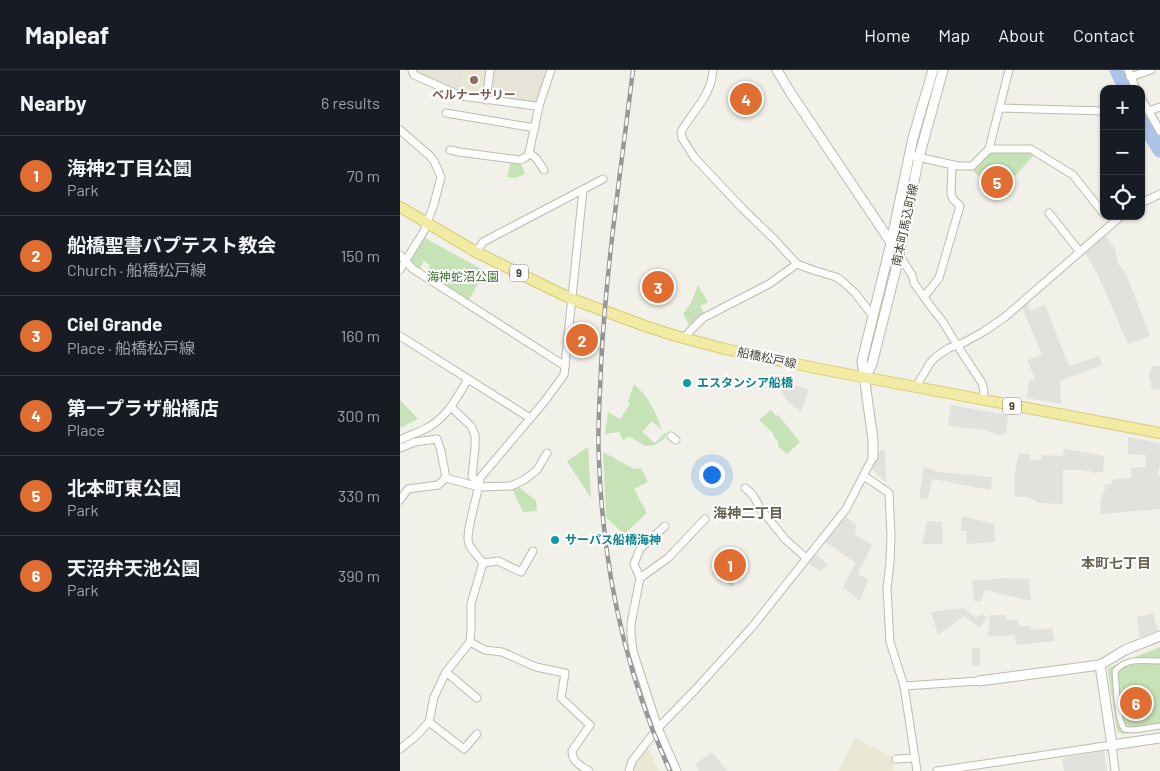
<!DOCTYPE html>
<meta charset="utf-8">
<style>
:root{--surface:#171b24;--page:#242831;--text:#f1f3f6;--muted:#9ea1a6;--line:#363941;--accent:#e06e33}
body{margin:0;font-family:Barlow,"Noto Sans JP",sans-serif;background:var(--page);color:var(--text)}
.controls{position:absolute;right:15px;top:15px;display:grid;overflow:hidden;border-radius:10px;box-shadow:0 1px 4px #0004}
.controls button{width:45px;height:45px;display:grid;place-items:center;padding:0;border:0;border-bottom:1px solid var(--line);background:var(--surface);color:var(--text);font:25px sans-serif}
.you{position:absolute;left:311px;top:404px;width:18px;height:18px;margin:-12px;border:4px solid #fff;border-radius:50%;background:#1a73e8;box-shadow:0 0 0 8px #1a73e833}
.badge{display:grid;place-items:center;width:32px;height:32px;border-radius:50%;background:var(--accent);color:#fff;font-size:16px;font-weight:700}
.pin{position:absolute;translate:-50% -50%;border:2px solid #fff;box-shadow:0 1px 5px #0006}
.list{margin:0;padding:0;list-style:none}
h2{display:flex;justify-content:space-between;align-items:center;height:65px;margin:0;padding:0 20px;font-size:21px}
h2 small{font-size:16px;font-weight:400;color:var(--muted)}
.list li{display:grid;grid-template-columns:32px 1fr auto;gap:15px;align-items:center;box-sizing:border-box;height:80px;padding:0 20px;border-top:1px solid var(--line)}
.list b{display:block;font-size:19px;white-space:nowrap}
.list p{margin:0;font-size:16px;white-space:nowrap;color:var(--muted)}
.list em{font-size:16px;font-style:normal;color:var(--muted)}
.icon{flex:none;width:28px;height:28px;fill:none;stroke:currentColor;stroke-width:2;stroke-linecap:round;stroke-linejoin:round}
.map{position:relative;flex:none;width:760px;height:701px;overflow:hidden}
header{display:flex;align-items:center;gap:30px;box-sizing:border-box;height:70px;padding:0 25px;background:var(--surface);border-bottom:1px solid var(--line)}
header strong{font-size:24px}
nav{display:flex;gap:28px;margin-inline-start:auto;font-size:18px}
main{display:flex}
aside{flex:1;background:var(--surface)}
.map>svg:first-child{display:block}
.residential{fill:#e6e4d8}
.education{fill:#eae8d5}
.green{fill:#c6e2b7}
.parking{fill:#e1e1dd}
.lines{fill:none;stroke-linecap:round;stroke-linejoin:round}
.river{stroke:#adc4e8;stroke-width:15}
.pedestrian-casing{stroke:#bdbaad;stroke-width:7}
.minor-casing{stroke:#bdbaad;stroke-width:9}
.tertiary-casing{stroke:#bdbaad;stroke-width:11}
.primary-casing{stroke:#d5cb74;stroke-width:12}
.pedestrian{stroke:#fff;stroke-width:5}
.minor{stroke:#fff;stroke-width:7}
.tertiary{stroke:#fff;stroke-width:9}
.primary{stroke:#f2eba3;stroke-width:10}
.rail-casing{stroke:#979797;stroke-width:4.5}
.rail{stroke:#fff;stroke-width:2.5;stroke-dasharray:8;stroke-linecap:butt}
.education-dot{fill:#8d6e63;stroke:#fff;stroke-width:2}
.culture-dot{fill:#0f9aa8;stroke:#fff;stroke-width:2}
.labels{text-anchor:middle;stroke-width:4;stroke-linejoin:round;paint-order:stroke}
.shield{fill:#fff;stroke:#7d7b74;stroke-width:1}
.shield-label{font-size:11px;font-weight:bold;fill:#454338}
.education-label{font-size:12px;font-weight:bold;fill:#785e54;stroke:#fff}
.street-label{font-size:12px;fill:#454338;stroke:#fff}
.park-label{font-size:12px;fill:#3e7032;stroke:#fff}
.culture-label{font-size:12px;font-weight:bold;fill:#0d838f;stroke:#fff;text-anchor:start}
.neighbourhood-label{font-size:14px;font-weight:bold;fill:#676251;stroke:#fff}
</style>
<header>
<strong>Mapleaf</strong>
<nav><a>Home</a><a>Map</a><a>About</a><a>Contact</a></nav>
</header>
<main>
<aside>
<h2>Nearby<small>6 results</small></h2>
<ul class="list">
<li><span class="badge">1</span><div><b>海神2丁目公園</b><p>Park</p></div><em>70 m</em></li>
<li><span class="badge">2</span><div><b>船橋聖書バプテスト教会</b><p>Church · 船橋松戸線</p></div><em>150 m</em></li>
<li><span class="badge">3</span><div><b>Ciel Grande</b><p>Place · 船橋松戸線</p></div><em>160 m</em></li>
<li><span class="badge">4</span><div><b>第一プラザ船橋店</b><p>Place</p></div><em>300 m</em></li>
<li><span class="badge">5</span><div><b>北本町東公園</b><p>Park</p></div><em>330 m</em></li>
<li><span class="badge">6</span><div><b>天沼弁天池公園</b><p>Park</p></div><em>390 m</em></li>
</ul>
</aside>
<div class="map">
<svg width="760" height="701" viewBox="0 0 760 701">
<rect width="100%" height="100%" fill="#f2f1e9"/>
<g class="residential">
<path d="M14,0H63L61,23L15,2Z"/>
<path d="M93,0H148L138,29L134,32L95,26L90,20Z"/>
</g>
<g class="education">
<path d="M63,0H86L83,20L77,25L61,23Z"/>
<path d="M455,668L487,684L492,688L495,691L493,696V701H438Z"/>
<path d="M247,676L259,701H234L237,688Z"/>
</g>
<g class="green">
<path d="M591,82H628L634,85L599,124L572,100Z"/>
<path d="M110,94H121L125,104L115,108L107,107Z"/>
<path d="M25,168L85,201L69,230L26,202L30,195L24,191L20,198L13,194L11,189Z"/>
<path d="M298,215L308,232L300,236L304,244L289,255L283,244L291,233Z"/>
<path d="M234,314C250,329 255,340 262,360L252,351L242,362L255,373L265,362L266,364L265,368L255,375L245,376L230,367H228L223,370L219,362L205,364L208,342L220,349L230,334L228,332Z"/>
<path d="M0,330L18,349L0,358Z"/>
<path d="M371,340L376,346L378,345L400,372L387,384L378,376V371L374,367L373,363L359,350Z"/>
<path d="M188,377L191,428L167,391Z"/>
<path d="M203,382L234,399L241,398L248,412L234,419L247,443L224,464L206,447Z"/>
<path d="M119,417L136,431L137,441L123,442L112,419Z"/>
<path d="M330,477L340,493L345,497L332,516L312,503Z"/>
<path d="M760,577V659L723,664L718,662L716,656L708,601V598Z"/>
</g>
<g class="parking">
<path d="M705,165L715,179L718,194L725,201L750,266L728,274L698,205L684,181Z"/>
<path d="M629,231L628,238L630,241L645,235L669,296L699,286L703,295L660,311L661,334L627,328L629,311L635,309L627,290L642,285L622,237Z"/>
<path d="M752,296H760V320L752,319L749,305Z"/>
<path d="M392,314L409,319L401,342L388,332L381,321Z"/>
<path d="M551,335L608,345L606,363L603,365L593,364V363L585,360L548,356Z"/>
<path d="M728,367L760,373V396L758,406H760V439L701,444L700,430L705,420L704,415L712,414V410L732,407L731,398L746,397V385L728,384Z"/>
<path d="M481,379L485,381L486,413L471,398Z"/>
<path d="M664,379L704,386L703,402L692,403V401H686L685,400H663V434L639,433L629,427H615L614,407L619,384H630V390H641L642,385L663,386Z"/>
<path d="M524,397L539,402L592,407L591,420L532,409L528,429L519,428Z"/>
<path d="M444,445L457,456L454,464L472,475L458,504L468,510L460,531L443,517L456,493L424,471Z"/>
<path d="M562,446L594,454L595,472L567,474L566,461H561Z"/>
<path d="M527,451L542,452L543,474H522Z"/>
<path d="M414,483L428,494L421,502L407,492Z"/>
<path d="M605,508L629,509L631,531L585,520L581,532L574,531L572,511Z"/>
<path d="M563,538L576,548L581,544L587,548L580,558L564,546L538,565L531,542Z"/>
<path d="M753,543L758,561L740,567L737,547Z"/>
<path d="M590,545H606V549L618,550L619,556H630L631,560L652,558L655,571L616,575L615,565L588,567Z"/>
<rect x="572" y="578" width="8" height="18"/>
<path d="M704,681L707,701H664L662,688Z"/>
<path d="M312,682L318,689L327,701H299L296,694Z"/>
</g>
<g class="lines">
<g class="river">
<path d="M717,0L726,19"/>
<path d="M741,49L760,80"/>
</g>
<g class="pedestrian-casing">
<path id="pedestrian" d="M760,591C743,591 727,587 715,601C716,612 717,654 725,659C731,662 752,657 760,656"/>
</g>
<g class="minor-casing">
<g id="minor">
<path d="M12,0L14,5L61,26L136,36H139L151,0"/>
<path d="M313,0C311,27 293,40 281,62L282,68L294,87L342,138L375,170L397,194L413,200L436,207L442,211L455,223L473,246"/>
<path d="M728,0L736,19"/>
<path d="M730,7L751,0"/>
<path d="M741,28L760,61"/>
<path d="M86,30L90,0"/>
<path d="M599,38L704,41"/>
<path d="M749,41L760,37"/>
<path d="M46,43L135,58"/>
<path d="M0,60L30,86L34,91L41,107L34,134L24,161L0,200"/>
<path d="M589,79H631L673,105L704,144"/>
<path d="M50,80L59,82L120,90L126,87L129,83L139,36"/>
<path d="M129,83L136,88L144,100"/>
<path d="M509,85L558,96H572L589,79L609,0"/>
<path d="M741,133L760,124"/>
<path d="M649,143L680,182"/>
<path d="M76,182L83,172L203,109"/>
<path d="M0,185L13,199L165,296"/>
<path d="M499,185L512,205L514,213L534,241L541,249L557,275L582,313L584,321L583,330"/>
<path d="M524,227L539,208L560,136L553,129L551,124L552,95"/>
<path d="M0,266L130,348"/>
<path d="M284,268L292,259L303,248L369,214L397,194"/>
<path d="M516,317L530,293L537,286L549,278L563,273L583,262L605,247L721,146"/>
<path d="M51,337L71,356L75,365V378L72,406L79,416"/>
<path d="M271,366L276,370"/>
<path d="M0,370C8,366 17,363 25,359C46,349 57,328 68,309"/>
<path d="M0,378L15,372L37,369L41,381L46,408"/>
<path d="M464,406L489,423L491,465L490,492L487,519L490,572L504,616L517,701"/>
<path d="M345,418L350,422L354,427L360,438L385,469L406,488"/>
<path d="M0,430L8,419L38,415L46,408L79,417L111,416L124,410L137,400L147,383"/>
<path d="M265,456L240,479L234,494L240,508L231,554V564L233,581L258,658L277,701"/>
<path d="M83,493L98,491L121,502L133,481"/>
<path d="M240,508L268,488L305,449"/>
<path d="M70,572L85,580L102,582L136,597L165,603L161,628L190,655L172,681C172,692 181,696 189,701"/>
<path d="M46,602L77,628"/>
<path d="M504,616L579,611"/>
<path d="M29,652L64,679L77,664"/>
<path d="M0,679L15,667L29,652L34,627L46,602L70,572L71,560V534L83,493C79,487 72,481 69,474C64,464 79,423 80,408L144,332L164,305L183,120"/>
<path d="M496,689L515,688"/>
<path d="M229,701L232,691L258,658L295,620L352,557L446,439L473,387"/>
<path d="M537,701L712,675L715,701"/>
</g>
</g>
<g class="tertiary-casing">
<g id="tertiary">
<path d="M377,0L390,22L492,174"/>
<path d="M465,308L472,294L496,199L519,87L543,0"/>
<path d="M473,387V370L462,291L491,173L513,68L533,0"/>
<path d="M700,595L712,675L760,668"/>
<path d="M579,611L700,595L725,580L760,566"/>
</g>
</g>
<g class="primary-casing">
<path id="primary" d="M0,137L76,182L149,218L172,229L245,256L276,266L325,279L415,298L760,363"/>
</g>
<use href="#pedestrian" class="pedestrian"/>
<use href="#minor" class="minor"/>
<use href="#tertiary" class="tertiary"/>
<use href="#primary" class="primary"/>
<g class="rail-casing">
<path id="rail" d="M233,0C221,99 206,197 201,296C200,328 197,359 199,391C203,498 225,603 270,701"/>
</g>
<use href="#rail" class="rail"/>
</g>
<circle class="education-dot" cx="74" cy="10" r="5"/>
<g class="culture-dot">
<circle cx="287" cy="313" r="5"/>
<circle cx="155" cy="470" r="5"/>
</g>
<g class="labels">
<g class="shield">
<rect x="110" y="194.5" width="18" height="17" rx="4"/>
<rect x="603" y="327.5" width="18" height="17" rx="4"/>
</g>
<g class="shield-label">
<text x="119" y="207">9</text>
<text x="612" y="340">9</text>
</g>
<g class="education-label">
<text x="74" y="29">ベルナーサリー</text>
</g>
<g class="street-label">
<text transform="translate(505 155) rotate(-78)" y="4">南本町馬込町線</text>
<text transform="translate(367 288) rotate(12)" y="4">船橋松戸線</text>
</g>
<g class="park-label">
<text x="63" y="211">海神蛇沼公園</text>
</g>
<g class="culture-label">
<text x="297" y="317">エスタンシア船橋</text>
<text x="165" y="474">サーパス船橋海神</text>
</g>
<g class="neighbourhood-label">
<text x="348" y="448">海神二丁目</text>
<text x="716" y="498">本町七丁目</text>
</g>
</g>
</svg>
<div class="controls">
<button>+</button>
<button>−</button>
<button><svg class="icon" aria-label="locate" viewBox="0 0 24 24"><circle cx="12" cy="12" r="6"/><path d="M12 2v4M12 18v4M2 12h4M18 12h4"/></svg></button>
</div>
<div class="you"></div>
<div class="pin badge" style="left:330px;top:495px">1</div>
<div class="pin badge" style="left:182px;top:270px">2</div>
<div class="pin badge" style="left:258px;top:217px">3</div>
<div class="pin badge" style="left:346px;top:29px">4</div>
<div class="pin badge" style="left:597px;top:112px">5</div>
<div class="pin badge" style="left:736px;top:633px">6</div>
</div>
</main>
